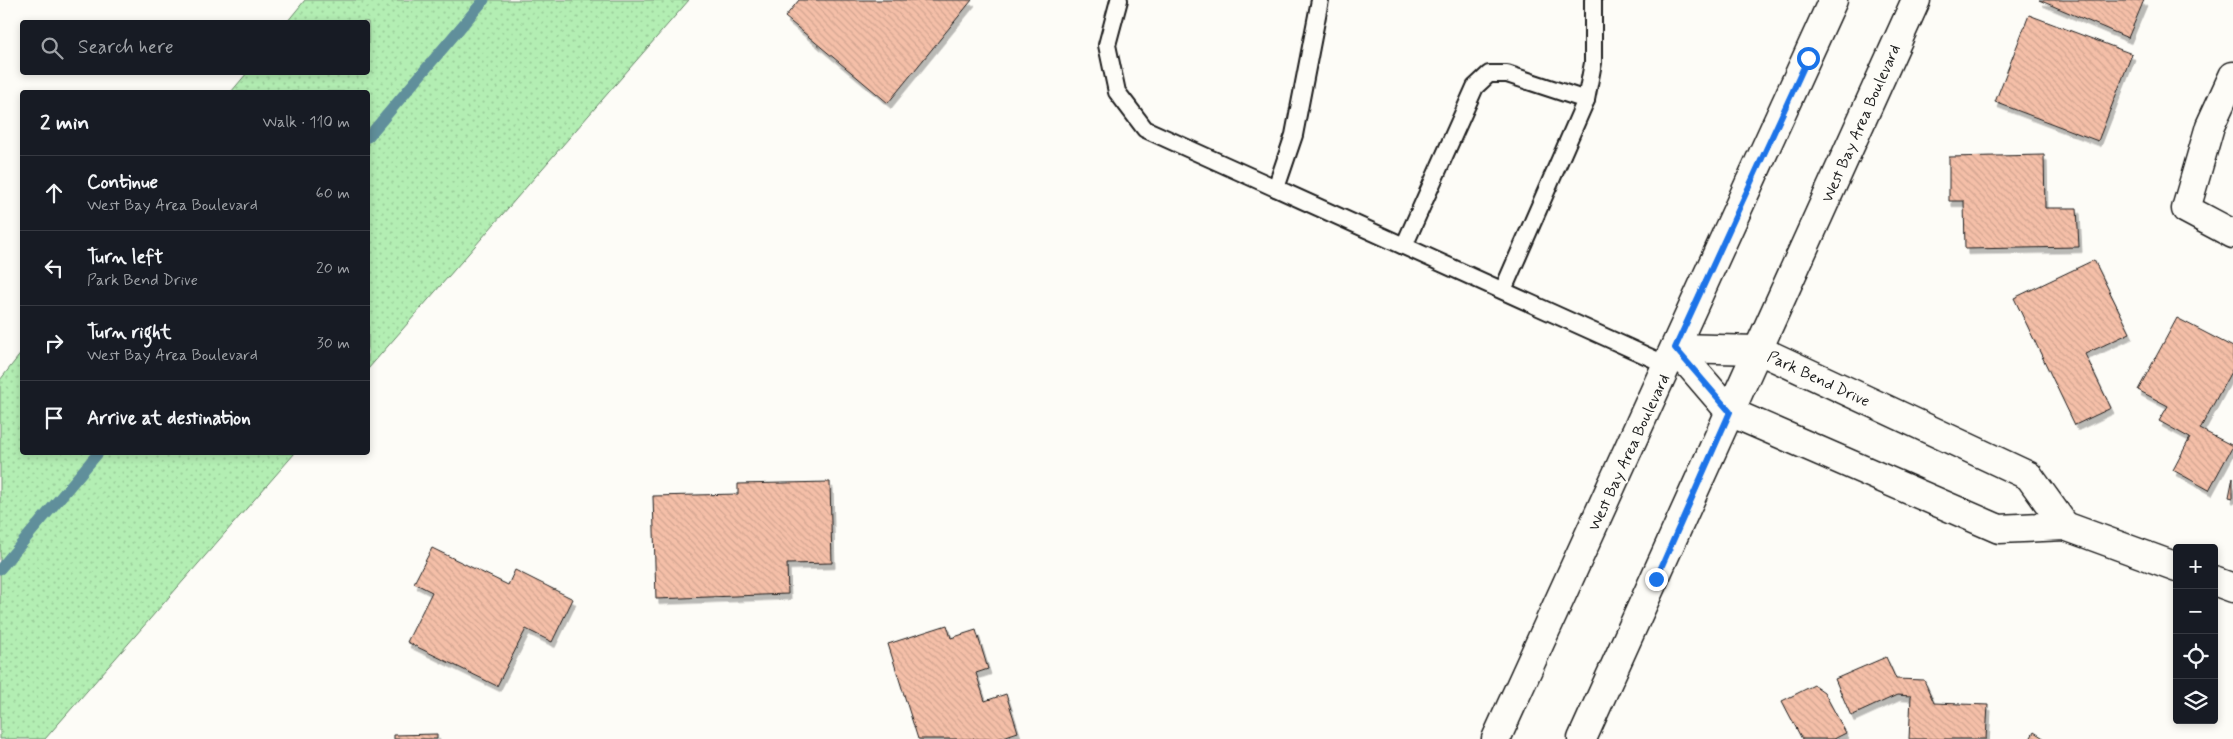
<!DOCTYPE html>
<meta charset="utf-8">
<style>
:root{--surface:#171b24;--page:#20242c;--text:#f1f3f6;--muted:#9ea1a6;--line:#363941}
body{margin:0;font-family:Mynerve,sans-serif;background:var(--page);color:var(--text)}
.controls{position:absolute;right:15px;bottom:15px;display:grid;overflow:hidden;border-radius:5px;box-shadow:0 2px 8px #0003}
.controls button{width:45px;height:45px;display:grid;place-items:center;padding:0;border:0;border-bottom:1px solid var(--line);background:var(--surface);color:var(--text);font:25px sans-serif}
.stop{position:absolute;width:15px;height:15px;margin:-11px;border:4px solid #1a73e8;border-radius:50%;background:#fff}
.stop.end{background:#1a73e8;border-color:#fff;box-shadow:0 1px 5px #0008}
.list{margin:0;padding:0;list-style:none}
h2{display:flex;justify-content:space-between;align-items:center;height:65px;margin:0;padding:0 20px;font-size:21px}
h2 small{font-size:16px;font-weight:400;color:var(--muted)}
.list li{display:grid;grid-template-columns:32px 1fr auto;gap:15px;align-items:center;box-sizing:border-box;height:75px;padding:0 20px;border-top:1px solid var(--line)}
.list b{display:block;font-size:19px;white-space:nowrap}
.list p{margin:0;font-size:16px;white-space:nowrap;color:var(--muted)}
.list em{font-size:16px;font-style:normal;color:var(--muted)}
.icon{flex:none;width:28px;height:28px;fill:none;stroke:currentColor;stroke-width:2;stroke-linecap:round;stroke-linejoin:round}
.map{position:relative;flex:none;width:2233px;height:739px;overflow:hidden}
.search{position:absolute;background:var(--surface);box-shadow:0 2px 8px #0003;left:20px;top:20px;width:350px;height:55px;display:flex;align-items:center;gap:12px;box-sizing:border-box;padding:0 18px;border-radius:5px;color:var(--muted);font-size:19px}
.panel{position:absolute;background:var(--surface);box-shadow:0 2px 8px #0003;left:20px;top:90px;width:350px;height:365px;border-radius:5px}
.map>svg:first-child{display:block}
.grass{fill:url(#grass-dots);stroke:#688568}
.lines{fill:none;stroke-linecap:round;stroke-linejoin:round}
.stream{stroke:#618f9b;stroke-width:11}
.building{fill:url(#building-back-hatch);stroke:#1c1c1c;filter:url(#shadow)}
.lane-casing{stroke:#1c1c1c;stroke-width:20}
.street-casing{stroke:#1c1c1c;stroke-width:31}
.secondary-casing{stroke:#1c1c1c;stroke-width:31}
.lane{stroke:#fdfcf7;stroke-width:16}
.street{stroke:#fdfcf7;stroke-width:28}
.secondary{stroke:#fdfcf7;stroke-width:28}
.route{stroke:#1a73e8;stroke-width:6}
.labels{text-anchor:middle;stroke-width:4.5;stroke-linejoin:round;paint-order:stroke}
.street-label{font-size:16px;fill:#1c1c1c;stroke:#fdfcf7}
</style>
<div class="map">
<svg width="2233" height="739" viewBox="0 0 2233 739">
<defs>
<pattern id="grass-dots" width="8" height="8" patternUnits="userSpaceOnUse" patternTransform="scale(1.25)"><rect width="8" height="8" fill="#b3eeb3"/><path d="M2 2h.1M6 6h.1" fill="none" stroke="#9c9" stroke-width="1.8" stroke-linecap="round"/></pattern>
<pattern id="building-back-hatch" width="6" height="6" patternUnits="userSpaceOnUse" patternTransform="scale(1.25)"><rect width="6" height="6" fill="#f5bfa8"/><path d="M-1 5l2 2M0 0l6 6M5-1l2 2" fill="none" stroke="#d1a490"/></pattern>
<filter id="shadow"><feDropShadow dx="3" dy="5.5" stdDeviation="0" flood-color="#0004"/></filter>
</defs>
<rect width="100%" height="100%" fill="#fdfcf7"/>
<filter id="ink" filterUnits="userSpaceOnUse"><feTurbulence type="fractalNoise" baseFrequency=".02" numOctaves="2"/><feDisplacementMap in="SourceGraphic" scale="10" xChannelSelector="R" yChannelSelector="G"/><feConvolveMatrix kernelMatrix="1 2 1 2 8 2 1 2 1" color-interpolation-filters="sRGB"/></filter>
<g filter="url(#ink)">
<g class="grass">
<path d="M305,0H689L368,369V92H231L247,73L368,72V22H287Z"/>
<path d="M22,352V452L295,453L45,739H0V380Z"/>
</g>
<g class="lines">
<g class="stream">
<path d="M368,137L484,0"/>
<path d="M0,569L99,452"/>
</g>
</g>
<g class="building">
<path d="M799,0H972L888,103L785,17Z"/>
<path d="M2039,0H2144L2128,38Z"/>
<path d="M2029,15L2132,54L2098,141L1995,102Z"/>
<path d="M2044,155L2045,208H2077L2079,247L1965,249L1964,201H1949V157Z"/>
<path d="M2094,260L2130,333L2085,354L2111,408L2075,425L2014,298Z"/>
<path d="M2177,318L2233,347V368L2200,429L2233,446L2209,490L2173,470L2190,438L2159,421L2168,406L2138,390Z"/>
<path d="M2233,477V498L2229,497Z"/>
<path d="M830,482L832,563L787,564L788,594L656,599L653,496L738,494V484Z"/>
<path d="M432,548L508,585L515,570L573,599L552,642L526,629L497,686L407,642L432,592L414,583Z"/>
<path d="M947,625L951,638L976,630L988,669L976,673L985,701L1006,694L1018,732L997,739H918L888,644Z"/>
<path d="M1886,657L1896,679L1924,680L1934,703L1988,705L1986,739H1909L1911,696L1897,695L1851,716L1835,679Z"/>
<path d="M1814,685L1824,692L1846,733L1834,739H1802L1782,701Z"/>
<path d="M2034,732L2045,739H2030Z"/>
<path d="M437,734V739H394V735Z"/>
</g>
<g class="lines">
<g class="lane-casing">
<g id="lane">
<path d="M1119,0L1107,45L1117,92L1145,129L1667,365"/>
<path d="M1276,188L1294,135L1320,0"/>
<path d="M1404,246L1475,87L1489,74H1507L1586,100"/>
<path d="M1503,290L1586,100L1593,63V0"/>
</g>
</g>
<g class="street-casing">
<g id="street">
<path d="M2233,76L2210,126L2186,209L2233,234"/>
<path d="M1675,348L1730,412L1999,529L2065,526L2177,567"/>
<path d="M1675,348L1759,350L2029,476L2065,526"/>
<path d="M2214,581L2233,588"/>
</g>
</g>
<g class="secondary-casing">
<g id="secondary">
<path d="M1496,739L1833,0"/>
<path d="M1582,739L1916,0"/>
</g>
</g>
<use href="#lane" class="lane"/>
<use href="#street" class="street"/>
<use href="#secondary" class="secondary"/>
</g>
</g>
<g class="lines" filter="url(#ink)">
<path class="route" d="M1656,579L1730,412L1675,348L1808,58"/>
</g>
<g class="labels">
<g class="street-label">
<text transform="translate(1860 123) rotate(-66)" y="6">West Bay Area Boulevard</text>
<text transform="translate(1819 378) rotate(25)" y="6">Park Bend Drive</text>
<text transform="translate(1628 452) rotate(-65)" y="6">West Bay Area Boulevard</text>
</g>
</g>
</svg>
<div class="controls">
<button>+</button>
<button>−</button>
<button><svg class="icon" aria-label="locate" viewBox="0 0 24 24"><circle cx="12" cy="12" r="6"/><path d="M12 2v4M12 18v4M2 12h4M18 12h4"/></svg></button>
<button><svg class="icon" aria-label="layers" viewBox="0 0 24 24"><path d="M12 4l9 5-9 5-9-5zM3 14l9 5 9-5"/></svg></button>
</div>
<div class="stop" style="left:1808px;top:58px"></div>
<div class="stop end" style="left:1656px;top:579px"></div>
<div class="search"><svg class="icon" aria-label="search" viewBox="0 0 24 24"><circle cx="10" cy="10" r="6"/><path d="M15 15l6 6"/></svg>Search here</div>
<section class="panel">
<h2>2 min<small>Walk · 110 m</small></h2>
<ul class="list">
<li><svg class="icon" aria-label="ahead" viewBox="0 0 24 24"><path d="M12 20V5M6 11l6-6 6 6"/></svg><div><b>Continue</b><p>West Bay Area Boulevard</p></div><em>60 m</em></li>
<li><svg class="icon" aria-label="left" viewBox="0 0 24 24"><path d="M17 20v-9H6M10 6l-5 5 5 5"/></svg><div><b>Turn left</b><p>Park Bend Drive</p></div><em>20 m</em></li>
<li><svg class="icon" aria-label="right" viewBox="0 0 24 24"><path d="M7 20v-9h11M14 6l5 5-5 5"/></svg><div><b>Turn right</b><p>West Bay Area Boulevard</p></div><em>30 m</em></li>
<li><svg class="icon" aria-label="arrive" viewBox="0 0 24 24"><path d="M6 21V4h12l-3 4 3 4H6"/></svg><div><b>Arrive at destination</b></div></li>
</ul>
</section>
</div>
